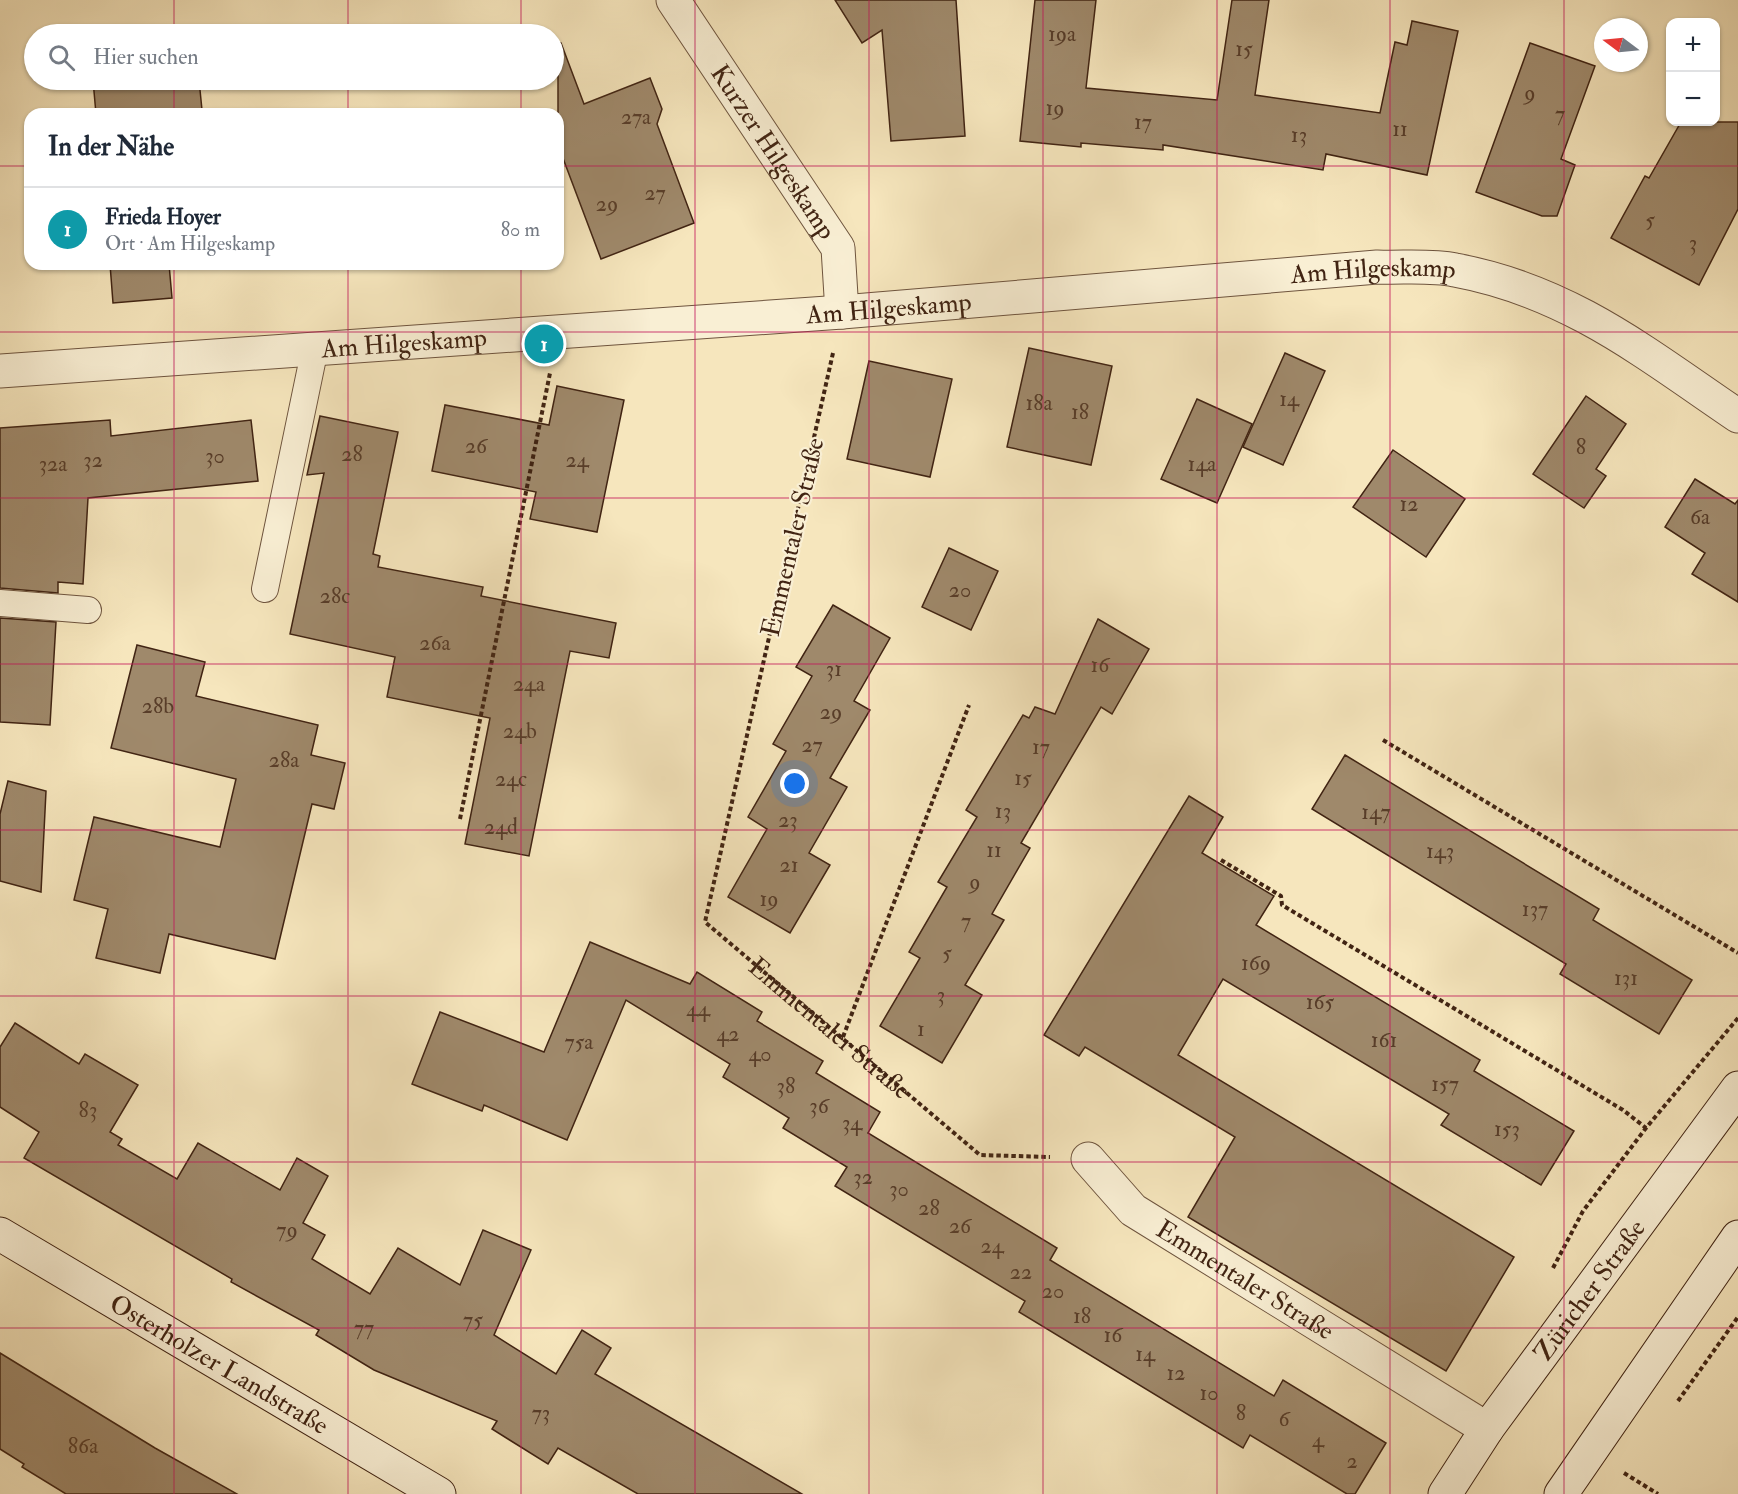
<!DOCTYPE html>
<html lang="de">
<meta charset="utf-8">
<style>
:root{--surface:#fff;--page:#f6f6f7;--text:#1f2937;--muted:#747a83;--line:#e0e1e3;--accent:#111827}
body{margin:0;font-family:"IM FELL Double Pica",serif;background:var(--page);color:var(--text)}
.controls{position:absolute;right:18px;top:18px;display:grid;overflow:hidden;border-radius:12px;box-shadow:0 2px 4px #0004}
.controls button{width:54px;height:54px;display:grid;place-items:center;padding:0;border:0;border-bottom:2px solid var(--line);background:var(--surface);color:var(--text);font:30px sans-serif}
.compass{position:absolute;left:1594px;top:18px;width:54px;height:54px;border-radius:50%;background:var(--surface);box-shadow:0 2px 4px #0004;rotate:286deg}
.you{position:absolute;left:795px;top:784px;width:21px;height:21px;margin:-15px;border:4px solid #fff;border-radius:50%;background:#1a73e8;box-shadow:0 0 0 9px #1a73e833}
.badge{display:grid;place-items:center;width:39px;height:39px;border-radius:50%;background:var(--accent);color:#fff;font-size:20px;font-weight:700}
.pin{position:absolute;translate:-50% -50%;border:3px solid #fff;box-shadow:0 2px 6px #0006}
.list{margin:0;padding:0;list-style:none}
h2{display:flex;justify-content:space-between;align-items:center;height:78px;margin:0;padding:0 24px;font-size:26px}
h2 small{font-size:20px;font-weight:400;color:var(--muted)}
.list li{display:grid;grid-template-columns:39px 1fr auto;gap:18px;align-items:center;box-sizing:border-box;height:84px;padding:0 24px;border-top:2px solid var(--line)}
.list b{display:block;font-size:22px;white-space:nowrap}
.list p{margin:0;font-size:20px;white-space:nowrap;color:var(--muted)}
.list em{font-size:20px;font-style:normal;color:var(--muted)}
.icon{flex:none;width:33px;height:33px;fill:none;stroke:currentColor;stroke-width:2;stroke-linecap:round;stroke-linejoin:round}
.map{position:relative;flex:none;width:1738px;height:1494px;overflow:hidden}
.search{position:absolute;background:var(--surface);box-shadow:0 2px 4px #0004;left:24px;top:24px;width:540px;height:66px;display:flex;align-items:center;gap:15px;box-sizing:border-box;padding:0 21px;border-radius:33px;color:var(--muted);font-size:22px}
.panel{position:absolute;background:var(--surface);box-shadow:0 2px 4px #0004;left:24px;top:108px;width:540px;height:162px;border-radius:18px}
.map>svg:first-child{display:block}
.building{fill:#9f896b;stroke:#412413;stroke-width:1.5}
.lines{fill:none;stroke-linecap:round;stroke-linejoin:round}
.service-casing{stroke:#6e543e;stroke-width:28}
.minor-casing{stroke:#6e543e;stroke-width:35}
.secondary-casing{stroke:#412413;stroke-width:35}
.path{stroke:#412413;stroke-width:4;stroke-dasharray:4.5 3;stroke-linecap:butt}
.service{stroke:#f9efd4;stroke-width:26}
.minor{stroke:#f9efd4;stroke-width:33}
.secondary{stroke:#f9efd4;stroke-width:33}
.grid{fill:none;stroke:#c2185b;stroke-width:1.5;stroke-opacity:0.55}
.labels{text-anchor:middle;stroke-width:4.5;stroke-linejoin:round;paint-order:stroke}
.number-label{font-size:22px;fill:#583d29}
.street-label{font-size:26px;fill:#412413;stroke:#f9efd4}
</style>
<div class="map">
<svg width="1738" height="1494" viewBox="0 0 1738 1494">
<rect width="100%" height="100%" fill="#f6e6bd"/>
<filter id="stains"><feTurbulence type="fractalNoise" baseFrequency=".00333" numOctaves="4"/><feColorMatrix values="0 0 0 0 .2 0 0 0 0 .09 0 0 0 0 .02 0 0 0 .5 -.17"/></filter>
<radialGradient id="worn" r=".72"><stop offset=".6" stop-color="#630" stop-opacity="0"/><stop offset="1" stop-color="#630" stop-opacity=".3"/></radialGradient>
<g class="building">
<path d="M835,0H956L965,136L891,141L882,30L862,43Z"/>
<path d="M1035,0H1096L1086,88L1217,100L1232,0H1269L1255,95L1380,113L1395,42L1407,45L1412,21L1458,31L1427,175L1326,154L1323,170L1163,145V150L1081,143V147L1020,141Z"/>
<path d="M558,43H561L584,104L650,78L662,109L657,124L694,223L601,259L558,145Z"/>
<path d="M1530,43L1595,66L1561,159L1575,165L1557,216H1542L1476,192Z"/>
<path d="M93,80H199L202,110L169,114H96Z"/>
<path d="M1681,122H1738V209L1699,285L1611,238L1645,176L1649,178Z"/>
<path d="M110,264H169L172,298L113,303Z"/>
<path d="M1029,348L1112,366L1091,465L1007,447Z"/>
<path d="M1285,353L1325,371L1283,465L1243,447Z"/>
<path d="M869,361L952,379L930,477L847,459Z"/>
<path d="M557,386L624,400L597,532L530,519L536,492L432,471L445,405L549,425Z"/>
<path d="M1586,396L1626,424L1596,469L1606,476L1584,508L1533,474Z"/>
<path d="M1197,399L1252,424L1217,503L1161,479Z"/>
<path d="M320,416L398,432L373,554L380,556L378,567L483,587L481,596L616,623L609,658L570,651L529,856L465,844L490,718L387,697L395,657L290,634L324,473L307,475Z"/>
<path d="M110,420L111,436L251,420L258,481L88,498L83,584L58,582V593L0,588V428Z"/>
<path d="M1393,450L1465,499L1426,557L1353,507Z"/>
<path d="M1695,479L1735,504L1738,500V602L1692,574L1705,553L1665,527Z"/>
<path d="M949,548L998,571L971,630L922,607Z"/>
<path d="M833,605L890,638L854,701L870,710L830,778L847,787L809,853L830,865L790,933L728,897L767,829L748,817L786,751L773,744L812,676L796,667Z"/>
<path d="M0,618L56,622L50,725L0,722Z"/>
<path d="M1098,619L1149,649L1112,714L1101,707L1021,843L1030,848L992,914L1004,920L965,985L982,995L942,1063L880,1026L920,958L909,952L947,887L938,882L977,817L966,810L1023,715L1029,718L1035,707L1055,714Z"/>
<path d="M137,645L205,662L196,696L318,725L311,755L345,763L334,809L312,804L275,959L169,934L160,973L96,958L108,909L74,900L94,817L220,847L236,779L111,748Z"/>
<path d="M1345,755L1599,909L1593,920L1692,980L1659,1034L1560,974L1566,964L1312,809Z"/>
<path d="M8,781L46,791L41,892L0,881V814Z"/>
<path d="M1189,796L1223,817L1202,853L1274,896L1256,925L1480,1060L1474,1071L1574,1131L1541,1185L1441,1125L1449,1114L1223,979L1178,1055L1514,1257L1446,1371L1188,1217L1235,1137L1085,1047L1079,1056L1044,1035Z"/>
<path d="M590,942L690,984L697,972L762,1012L757,1021L823,1061L816,1073L880,1112L868,1133L1057,1248L1050,1260L1274,1396L1283,1380L1386,1443L1355,1494H1347L1250,1435L1243,1448L1019,1312L1025,1301L835,1186L847,1167L783,1128L789,1118L723,1077L730,1064L626,1000L567,1140L484,1105L482,1111L412,1084L440,1012L544,1052Z"/>
<path d="M15,1023L79,1064L85,1054L138,1085L110,1132L122,1139L118,1145L177,1179L198,1143L280,1190L297,1158L328,1176L303,1223L325,1235L312,1259L370,1294L398,1248L460,1285L483,1230L531,1250L494,1335L556,1374L582,1330L611,1348L595,1374L802,1494H638L558,1448L548,1464L492,1429L497,1421L374,1370L316,1335L319,1330L231,1282L232,1279L24,1158L39,1132L0,1107V1047Z"/>
<path d="M0,1353L155,1448L237,1494H66L22,1467L24,1464L0,1449Z"/>
</g>
<g class="lines">
<g class="service-casing">
<g id="service">
<path d="M265,589L315,348"/>
<path d="M0,603L88,610"/>
</g>
</g>
<g class="minor-casing">
<g id="minor">
<path id="s2" d="M673,0L838,248L842,312"/>
<path id="s3" d="M0,371L842,312L1377,267C1403,268 1431,265 1455,270C1569,291 1645,353 1738,416"/>
<path id="s4" d="M1088,1159L1133,1210L1487,1429"/>
</g>
</g>
<g class="secondary-casing">
<g id="secondary">
<path id="s5" d="M0,1234L439,1494"/>
<path id="s6" d="M1445,1494L1487,1429L1738,1088"/>
<path d="M1561,1494L1738,1237"/>
</g>
</g>
<g class="path">
<path id="s1" d="M833,353L705,922L980,1155L1050,1157"/>
<path d="M1383,740L1738,953"/>
<path d="M460,819L550,373"/>
<path d="M1221,860L1281,896L1282,905L1623,1110L1646,1128"/>
<path d="M843,1037L969,705"/>
<path d="M1553,1268L1583,1211L1646,1128L1738,1018"/>
<path d="M1678,1401L1738,1317"/>
<path d="M1624,1473L1658,1494"/>
</g>
<use href="#service" class="service"/>
<use href="#minor" class="minor"/>
<use href="#secondary" class="secondary"/>
</g>
<path class="grid" d="M174,0V34M348,0V34M521,0V34M695,0V1494M869,0V1494M1043,0V1494M1217,0V1494M1390,0V1494M1564,0V1494M174,80V114M348,80V114M521,80V114M0,166H30M558,166H1738M174,264V1494M348,264V1494M521,264V1494M0,332H1738M0,498H1738M0,664H1738M0,830H1738M0,996H1738M0,1162H1738M0,1328H1738"/>
<g class="labels">
<g class="number-label">
<text x="1062" y="41">19a</text>
<text x="1244" y="56">15</text>
<text x="1530" y="100">9</text>
<text x="1055" y="115">19</text>
<text x="1560" y="121">7</text>
<text x="636" y="124">27a</text>
<text x="1143" y="129">17</text>
<text x="1400" y="136">11</text>
<text x="1299" y="142">13</text>
<text x="655" y="200">27</text>
<text x="607" y="211">29</text>
<text x="1650" y="227">5</text>
<text x="1693" y="250">3</text>
<text x="1289" y="406">14</text>
<text x="1039" y="410">18a</text>
<text x="1080" y="419">18</text>
<text x="476" y="453">26</text>
<text x="1581" y="454">8</text>
<text x="352" y="461">28</text>
<text x="215" y="463">30</text>
<text x="93" y="467">32</text>
<text x="577" y="467">24</text>
<text x="53" y="471">32a</text>
<text x="1202" y="471">14a</text>
<text x="1409" y="511">12</text>
<text x="1700" y="524">6a</text>
<text x="960" y="597">20</text>
<text x="335" y="603">28c</text>
<text x="435" y="650">26a</text>
<text x="1100" y="672">16</text>
<text x="834" y="676">31</text>
<text x="529" y="691">24a</text>
<text x="158" y="713">28b</text>
<text x="831" y="719">29</text>
<text x="520" y="738">24b</text>
<text x="812" y="752">27</text>
<text x="1041" y="754">17</text>
<text x="284" y="767">28a</text>
<text x="1023" y="785">15</text>
<text x="511" y="786">24c</text>
<text x="1003" y="818">13</text>
<text x="1376" y="819">147</text>
<text x="788" y="827">23</text>
<text x="501" y="834">24d</text>
<text x="994" y="857">11</text>
<text x="1440" y="858">143</text>
<text x="789" y="872">21</text>
<text x="975" y="889">9</text>
<text x="769" y="906">19</text>
<text x="1535" y="916">137</text>
<text x="966" y="928">7</text>
<text x="947" y="960">5</text>
<text x="1256" y="970">169</text>
<text x="1626" y="985">131</text>
<text x="941" y="1002">3</text>
<text x="1320" y="1009">165</text>
<text x="698" y="1016">44</text>
<text x="921" y="1036">1</text>
<text x="728" y="1041">42</text>
<text x="1384" y="1047">161</text>
<text x="579" y="1049">75a</text>
<text x="760" y="1061">40</text>
<text x="1445" y="1091">157</text>
<text x="786" y="1093">38</text>
<text x="819" y="1113">36</text>
<text x="88" y="1117">83</text>
<text x="852" y="1130">34</text>
<text x="1507" y="1136">153</text>
<text x="863" y="1184">32</text>
<text x="899" y="1196">30</text>
<text x="929" y="1215">28</text>
<text x="960" y="1233">26</text>
<text x="287" y="1237">79</text>
<text x="992" y="1253">24</text>
<text x="1021" y="1279">22</text>
<text x="1053" y="1298">20</text>
<text x="1082" y="1323">18</text>
<text x="473" y="1327">75</text>
<text x="364" y="1335">77</text>
<text x="1113" y="1342">16</text>
<text x="1145" y="1361">14</text>
<text x="1176" y="1380">12</text>
<text x="1209" y="1400">10</text>
<text x="541" y="1420">73</text>
<text x="1241" y="1420">8</text>
<text x="1284" y="1426">6</text>
<text x="1318" y="1447">4</text>
<text x="83" y="1453">86a</text>
<text x="1352" y="1468">2</text>
</g>
<g class="street-label">
<text dy="9" stroke="none"><textPath href="#s2" startOffset="182">Kurzer Hilgeskamp</textPath></text>
<text dy="9" stroke="none"><textPath href="#s3" startOffset="1377">Am Hilgeskamp</textPath></text>
<text dy="9" stroke="none"><textPath href="#s3" startOffset="891">Am Hilgeskamp</textPath></text>
<text dy="9" stroke="none"><textPath href="#s3" startOffset="405">Am Hilgeskamp</textPath></text>
<text transform="translate(792 537) rotate(-77)" y="9">Emmentaler Straße</text>
<text dy="9" stroke="none"><textPath href="#s1" startOffset="747">Emmentaler Straße</textPath></text>
<text dy="9" stroke="none"><textPath href="#s4" startOffset="200">Emmentaler Straße</textPath></text>
<text dy="9" stroke="none"><textPath href="#s6" startOffset="250">Züricher Straße</textPath></text>
<text dy="9" stroke="none"><textPath href="#s5" startOffset="255">Osterholzer Landstraße</textPath></text>
</g>
</g>
<rect width="100%" height="100%" filter="url(#stains)"/>
<rect width="100%" height="100%" fill="url(#worn)"/>
</svg>
<div class="controls">
<button>+</button>
<button>−</button>
</div>
<svg class="compass" viewBox="-18 -18 36 36"><path d="M0-13l5 13h-10z" fill="#e53935"/><path d="M0 13l5-13h-10z" fill="#747a83"/></svg>
<div class="you"></div>
<div class="pin badge" style="left:544px;top:344px;background:#0f9aa8">1</div>
<div class="search"><svg class="icon" aria-label="search" viewBox="0 0 24 24"><circle cx="10" cy="10" r="6"/><path d="M15 15l6 6"/></svg>Hier suchen</div>
<section class="panel">
<h2>In der Nähe<small></small></h2>
<ul class="list">
<li><span class="badge" style="background:#0f9aa8">1</span><div><b>Frieda Hoyer</b><p>Ort · Am Hilgeskamp</p></div><em>80 m</em></li>
</ul>
</section>
</div>
